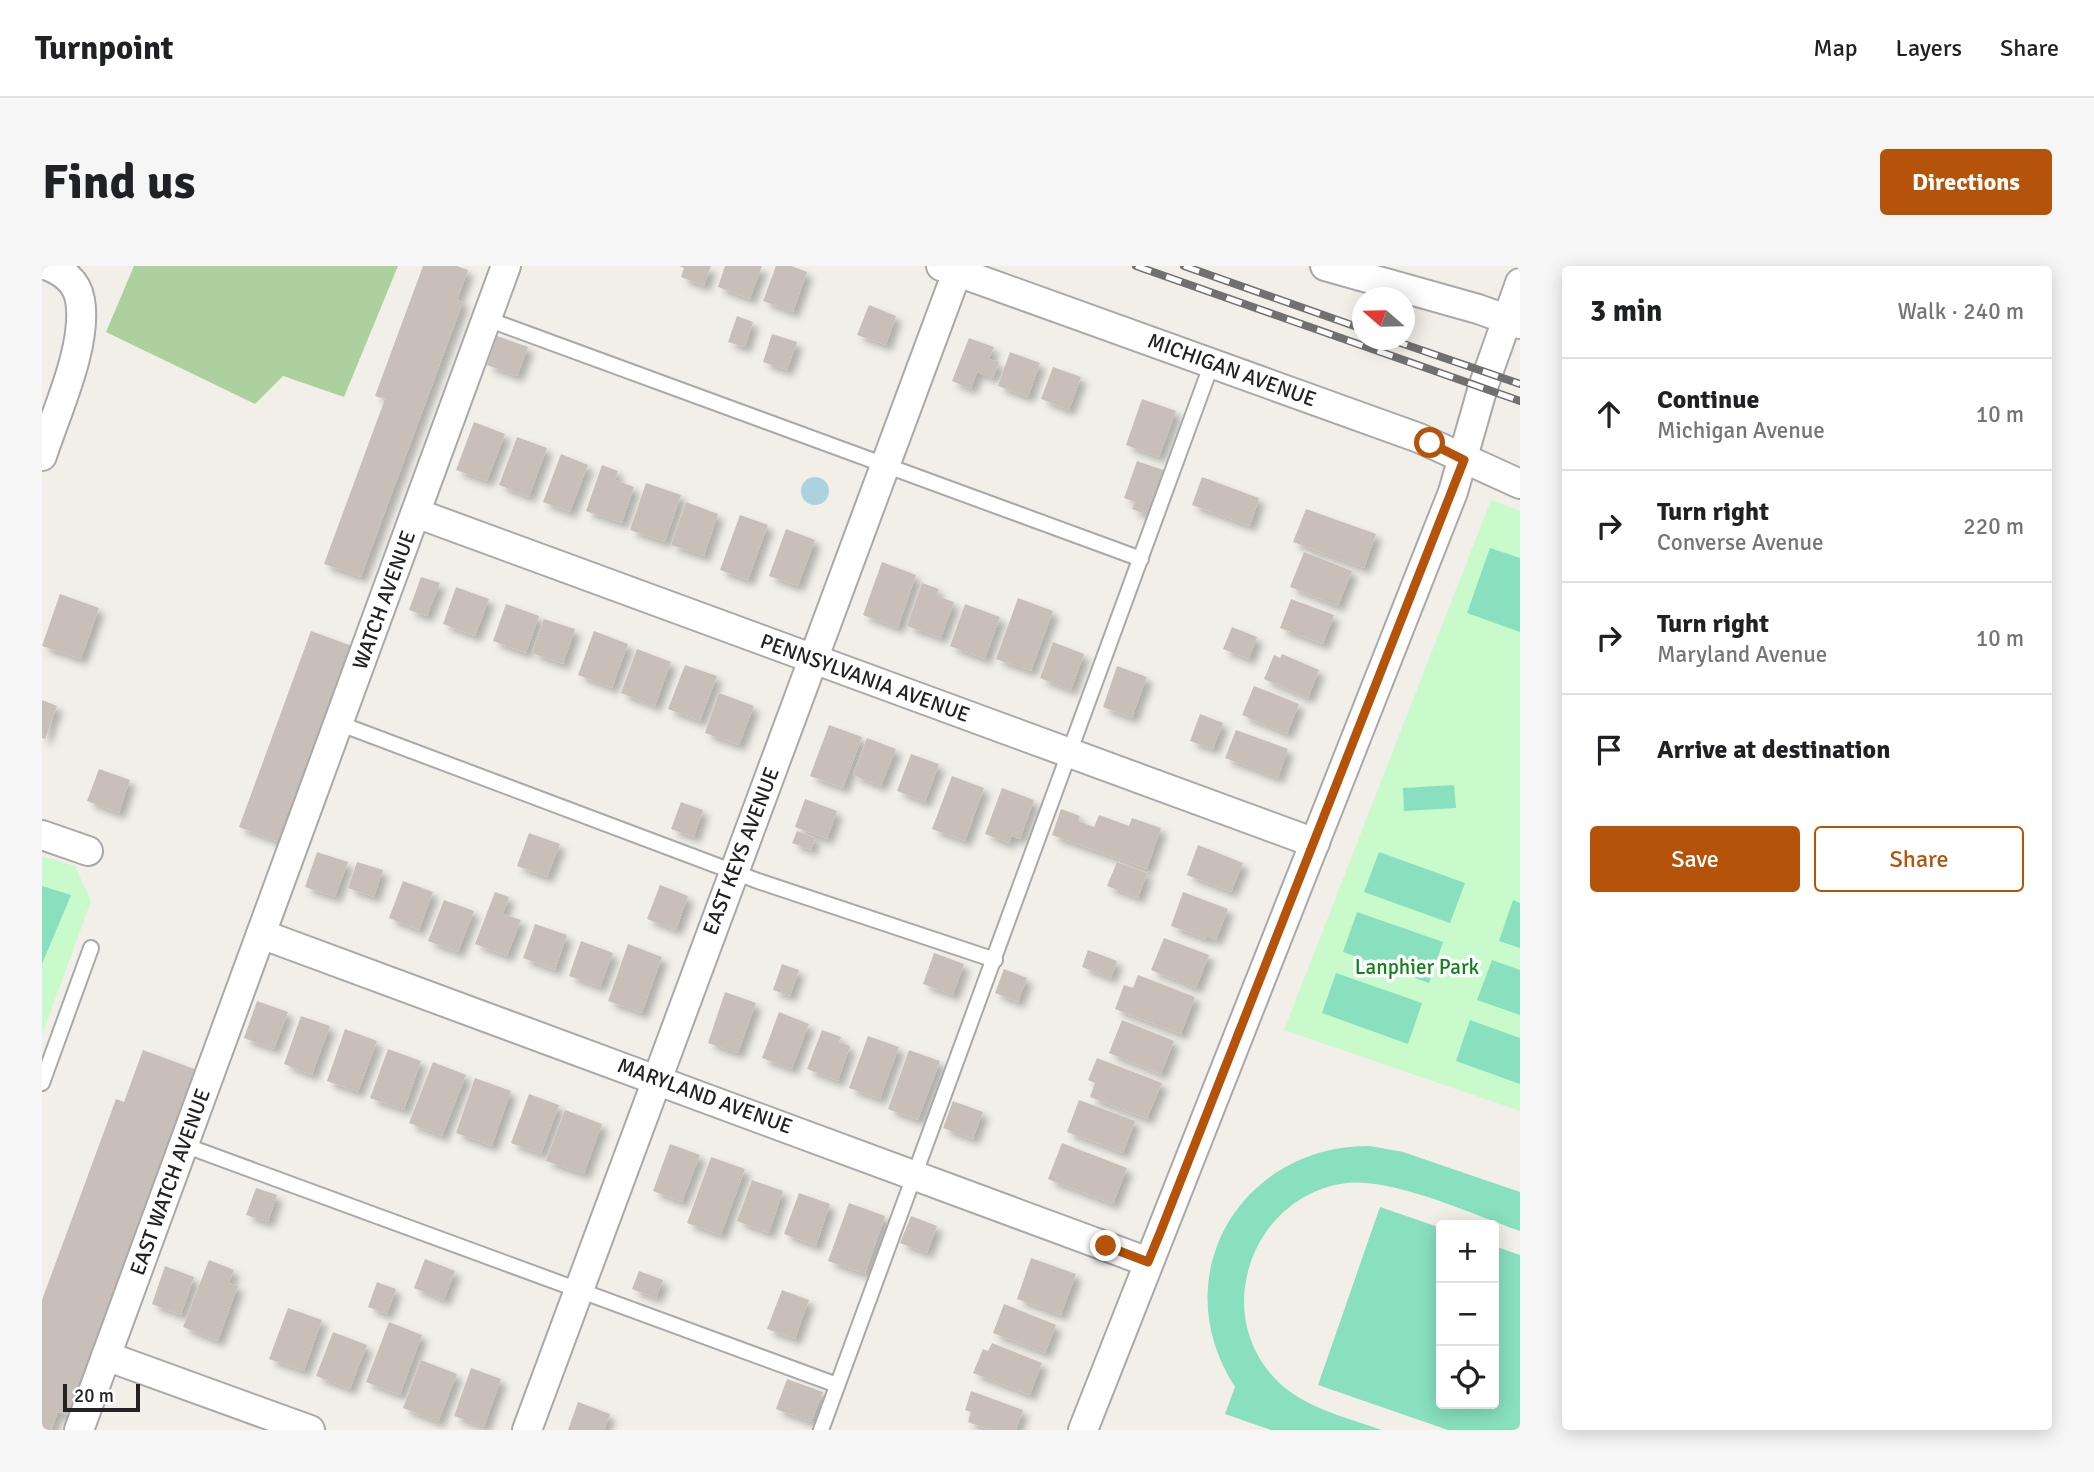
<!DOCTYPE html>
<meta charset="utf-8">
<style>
:root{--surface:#fff;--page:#f6f6f6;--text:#202124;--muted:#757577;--line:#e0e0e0;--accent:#b45309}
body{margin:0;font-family:Signika,sans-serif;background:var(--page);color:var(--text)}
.controls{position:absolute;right:21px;bottom:21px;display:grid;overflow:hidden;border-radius:7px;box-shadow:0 4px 18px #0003}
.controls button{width:63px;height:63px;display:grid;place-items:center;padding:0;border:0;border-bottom:2px solid var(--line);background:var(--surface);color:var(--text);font:35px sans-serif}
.compass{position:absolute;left:1310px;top:21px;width:63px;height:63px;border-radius:50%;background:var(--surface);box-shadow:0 4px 18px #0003;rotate:290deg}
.scale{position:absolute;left:21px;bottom:18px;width:77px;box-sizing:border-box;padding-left:7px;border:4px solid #222;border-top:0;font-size:19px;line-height:24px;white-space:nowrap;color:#222;-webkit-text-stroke:5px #fff;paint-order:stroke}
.stop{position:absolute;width:21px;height:21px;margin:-16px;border:5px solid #b45309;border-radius:50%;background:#fff}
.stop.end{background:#b45309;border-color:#fff;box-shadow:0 2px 7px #0008}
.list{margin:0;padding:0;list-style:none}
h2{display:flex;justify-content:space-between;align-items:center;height:91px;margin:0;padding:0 28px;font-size:30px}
h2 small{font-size:23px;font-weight:400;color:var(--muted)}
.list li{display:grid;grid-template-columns:46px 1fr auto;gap:21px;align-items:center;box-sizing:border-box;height:112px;padding:0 28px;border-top:2px solid var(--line)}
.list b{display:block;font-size:26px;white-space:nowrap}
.list p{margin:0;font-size:23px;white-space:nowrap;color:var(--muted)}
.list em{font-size:23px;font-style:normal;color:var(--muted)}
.actions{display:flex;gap:14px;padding:21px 28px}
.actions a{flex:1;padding:16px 0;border:2px solid var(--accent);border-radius:7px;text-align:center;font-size:24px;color:var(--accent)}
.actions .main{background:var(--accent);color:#fff}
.icon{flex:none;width:38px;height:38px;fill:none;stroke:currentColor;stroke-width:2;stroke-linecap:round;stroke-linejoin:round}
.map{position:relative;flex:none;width:1478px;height:1164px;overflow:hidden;border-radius:7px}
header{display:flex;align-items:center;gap:42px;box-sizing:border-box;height:98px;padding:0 35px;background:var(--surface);border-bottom:2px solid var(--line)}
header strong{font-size:33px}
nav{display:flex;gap:38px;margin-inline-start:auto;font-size:24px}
.intro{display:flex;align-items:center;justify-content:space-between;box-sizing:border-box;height:168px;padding:0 42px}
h1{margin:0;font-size:49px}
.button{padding:18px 32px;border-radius:7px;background:var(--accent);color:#fff;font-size:24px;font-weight:700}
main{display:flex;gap:42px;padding:0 42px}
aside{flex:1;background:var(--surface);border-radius:7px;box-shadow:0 4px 18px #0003}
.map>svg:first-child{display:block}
.forest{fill:#add19e}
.park{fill:#c8facc}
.pitch{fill:#88e0be}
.water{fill:#aad3df}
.building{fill:#c7bfb8;filter:url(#shadow)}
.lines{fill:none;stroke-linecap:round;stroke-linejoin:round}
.lane-casing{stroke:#a9a9a9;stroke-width:18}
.street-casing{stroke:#a9a9a9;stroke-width:32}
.lane{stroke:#fff;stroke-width:14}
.street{stroke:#fff;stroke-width:28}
.rail-casing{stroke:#707070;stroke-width:8}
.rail{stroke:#fff;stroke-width:5;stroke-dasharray:16;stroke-linecap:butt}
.route{stroke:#b45309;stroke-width:9}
.labels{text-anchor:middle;stroke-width:7;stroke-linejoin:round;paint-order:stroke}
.street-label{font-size:21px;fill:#222;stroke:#fff}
.park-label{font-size:21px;fill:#0c8416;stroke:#fff}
</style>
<header>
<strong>Turnpoint</strong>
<nav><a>Map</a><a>Layers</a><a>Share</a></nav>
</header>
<div class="intro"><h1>Find us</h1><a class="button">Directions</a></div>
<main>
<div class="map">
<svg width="1478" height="1164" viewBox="0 0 1478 1164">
<defs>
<filter id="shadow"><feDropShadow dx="6" dy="6" stdDeviation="3.5" flood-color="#0004"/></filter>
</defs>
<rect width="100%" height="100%" fill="#f2efe9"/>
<path class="forest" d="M92,0H356L302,131L241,110L213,138L64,66Z"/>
<g class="park">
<path d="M1449,234L1478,245V845L1242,764Z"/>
<path d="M0,590L33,600L49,635L0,769Z"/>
</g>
<g class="pitch">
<path d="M1448,282L1478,292V366L1425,347Z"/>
<path d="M1412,519L1414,542L1362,545L1361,522Z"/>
<path d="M1337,586L1423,617L1408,657L1322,626Z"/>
<path d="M0,620L29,629L0,698Z"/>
<path d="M1471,634L1478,637V682L1457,675Z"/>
<path d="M1315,646L1401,676L1387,717L1301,686Z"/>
<path d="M1450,694L1478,704V749L1435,734Z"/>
<path d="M1294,707L1380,737L1366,778L1280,747Z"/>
<path d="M1428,754L1478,772V818L1414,795Z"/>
<path d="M1328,880L1361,886L1478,926V965C1431,949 1353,912 1305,917C1215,928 1170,1038 1228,1107C1256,1141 1301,1150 1340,1164H1229L1183,1148L1193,1121C1121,1010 1199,879 1328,880Z"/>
<path d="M1338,941L1399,962V1138H1452V980L1478,989V1164H1406L1276,1119Z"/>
</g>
<circle class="water" cx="773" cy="225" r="14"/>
<g class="building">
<path d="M381,0H415L426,4L415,34L421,36L319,311L282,298L343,133L333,130Z"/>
<path d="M637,0H669L662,20L639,11L642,2Z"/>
<path d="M683,0H720L708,33L676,21Z"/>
<path d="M734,0H749L765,6L751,46L721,35Z"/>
<path d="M827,39L854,50L844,79L815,69Z"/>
<path d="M695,50L711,56L703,81L686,76Z"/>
<path d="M730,68L755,76L745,104L721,96Z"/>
<path d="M455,70L486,81L475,110L445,99Z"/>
<path d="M927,72L952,81L947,93L957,96L951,112L935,106L929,123L910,115Z"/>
<path d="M968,86L998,97L986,131L956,120Z"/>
<path d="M1011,101L1039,111L1027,144L999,133Z"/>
<path d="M1100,133L1134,145L1117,191L1084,179Z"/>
<path d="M432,156L463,168L445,215L414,204Z"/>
<path d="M475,171L505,182L487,231L457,219Z"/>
<path d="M519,188L546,199L528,246L501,236Z"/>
<path d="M1095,195L1124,205L1108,250L1090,243L1093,236L1082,232Z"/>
<path d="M560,199L576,205L573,214L592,221L580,257L544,245Z"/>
<path d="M1160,211L1217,232L1208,260L1150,239Z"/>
<path d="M604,217L639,229L623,276L588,264Z"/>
<path d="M644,236L676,248L662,290L629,279Z"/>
<path d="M1264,243L1334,268L1322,302L1251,276Z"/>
<path d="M698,249L726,259L706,314L678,304Z"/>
<path d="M744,263L773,274L756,320L727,310Z"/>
<path d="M1262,286L1310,305L1296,340L1248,321Z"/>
<path d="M840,296L874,309L856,362L821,349Z"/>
<path d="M379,311L398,317L385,350L367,344Z"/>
<path d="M880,317L897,323L894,330L912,336L899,372L865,360Z"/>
<path d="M414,321L447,333L433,370L401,358Z"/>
<path d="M18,328L57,342L39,393L0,380Z"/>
<path d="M976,332L1011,345L989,405L954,393Z"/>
<path d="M1249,333L1292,349L1281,378L1238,362Z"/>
<path d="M464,338L497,350L484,387L451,375Z"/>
<path d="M923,338L958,351L943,393L908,380Z"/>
<path d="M502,353L533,363L521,398L490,387Z"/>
<path d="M1190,361L1215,371L1207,393L1181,383Z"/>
<path d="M269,365L310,380L237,576L197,561Z"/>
<path d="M552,365L586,378L570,422L536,409Z"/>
<path d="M1011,376L1042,388L1029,424L998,412Z"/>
<path d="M595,383L629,396L613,440L579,427Z"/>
<path d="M1240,388L1277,404L1266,432L1222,413L1232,389L1238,392Z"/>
<path d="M643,399L675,410L658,455L626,443Z"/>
<path d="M1075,400L1105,411L1090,452L1061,441Z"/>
<path d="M1212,420L1257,438L1245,468L1200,449Z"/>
<path d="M677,427L712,440L697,479L663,467Z"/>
<path d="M0,434L15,440L3,473L0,472Z"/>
<path d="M1158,448L1181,457L1171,483L1148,475Z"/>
<path d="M787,459L820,471L801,522L768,510Z"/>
<path d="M1194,464L1246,483L1236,512L1183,492Z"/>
<path d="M825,472L854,483L839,520L811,509Z"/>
<path d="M869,488L897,498L883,536L855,525Z"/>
<path d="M57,503L88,514L77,547L45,535Z"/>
<path d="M910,510L942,522L923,575L890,563Z"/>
<path d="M960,522L992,534L978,573L969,570L967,577L943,568Z"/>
<path d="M763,533L795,545L785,573L753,561Z"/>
<path d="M639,536L661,544L652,571L629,563Z"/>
<path d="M1019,543L1038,550L1036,555L1052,561L1057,549L1087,560L1090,552L1119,562L1105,603L1010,569Z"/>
<path d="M755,565L773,572L769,584L750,577Z"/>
<path d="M487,567L518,578L505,611L475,600Z"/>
<path d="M1156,579L1201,597L1189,626L1145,609Z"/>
<path d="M275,586L306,596L293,631L263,621Z"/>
<path d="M315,596L341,604L332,631L306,622Z"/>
<path d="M1075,596L1105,607L1096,632L1065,620Z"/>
<path d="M361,615L391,626L377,664L347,652Z"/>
<path d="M618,619L646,630L634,664L605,653Z"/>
<path d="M453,626L467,631L461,648L479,654L465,690L433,678Z"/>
<path d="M1141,626L1186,643L1174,674L1165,670L1164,673L1129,660Z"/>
<path d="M402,634L432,645L416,686L386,675Z"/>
<path d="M493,658L525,669L513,704L481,692Z"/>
<path d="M1122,672L1167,689L1154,722L1109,704Z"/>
<path d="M539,675L571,687L558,721L527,710Z"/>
<path d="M586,678L620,691L600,747L566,735Z"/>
<path d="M1046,684L1075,695L1069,712L1040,701Z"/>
<path d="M892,687L922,698L911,729L881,718Z"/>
<path d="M740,698L757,704L748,730L731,724Z"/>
<path d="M962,703L985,712L976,736L953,727Z"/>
<path d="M1096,709L1153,731L1139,768L1073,743L1082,719L1091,722Z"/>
<path d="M683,726L714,737L696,787L666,777Z"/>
<path d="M215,735L246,746L232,783L202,772Z"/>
<path d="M737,746L767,758L750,803L720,792Z"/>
<path d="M259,750L288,760L270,809L242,798Z"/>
<path d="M1080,754L1132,775L1119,808L1067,787Z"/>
<path d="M303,763L335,775L316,826L285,815Z"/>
<path d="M780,764L799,771L797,776L808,780L796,815L765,803Z"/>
<path d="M826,770L857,781L838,833L807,822Z"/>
<path d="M346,783L379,795L362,844L328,832Z"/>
<path d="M101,784L155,804L28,1150L16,1146L9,1164H0V1034L74,833L82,836Z"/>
<path d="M867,784L898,795L876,854L846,843Z"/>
<path d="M1055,792L1120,817L1105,853L1048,831L1053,817L1046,814Z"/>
<path d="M391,796L424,809L400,870L367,857Z"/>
<path d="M433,812L469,825L450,880L414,867Z"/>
<path d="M487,828L517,839L499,888L469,877Z"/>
<path d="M1037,834L1093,855L1081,887L1025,866Z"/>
<path d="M911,835L941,846L931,873L901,862Z"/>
<path d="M523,844L560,858L542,908L504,895Z"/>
<path d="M1020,877L1085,902L1071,938L1006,913Z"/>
<path d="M628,878L658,889L640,936L611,925Z"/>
<path d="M669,891L703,903L679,969L645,957Z"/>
<path d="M710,914L741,925L727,967L695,955Z"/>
<path d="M214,922L235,929L226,956L204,949Z"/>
<path d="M757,927L788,938L774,980L742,968Z"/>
<path d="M807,937L843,950L823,1008L786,995Z"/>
<path d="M869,950L895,960L885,987L858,977Z"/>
<path d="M989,992L1034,1008L1019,1049L975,1033Z"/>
<path d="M383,993L413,1005L402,1034L372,1022Z"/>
<path d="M167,994L192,1004L187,1017L196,1020L176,1075L141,1061Z"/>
<path d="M123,1000L152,1011L139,1049L110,1038Z"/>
<path d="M597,1005L621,1014L614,1032L590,1023Z"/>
<path d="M335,1016L354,1023L345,1048L326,1041Z"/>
<path d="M740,1024L767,1034L753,1073L725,1063Z"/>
<path d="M962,1038L1014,1059L1003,1087L951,1067Z"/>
<path d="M246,1042L280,1054L262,1105L227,1093Z"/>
<path d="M347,1056L380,1069L358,1129L324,1116Z"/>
<path d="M291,1066L325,1079L308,1123L274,1110Z"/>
<path d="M950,1077L1000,1097L988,1129L931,1107L941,1083L946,1085Z"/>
<path d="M379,1094L415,1108L396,1156L361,1142Z"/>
<path d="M429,1102L459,1113L442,1161L412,1150Z"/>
<path d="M745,1113L781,1126L769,1156L734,1143Z"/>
<path d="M929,1125L981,1144L974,1164H948L926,1156L929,1146L923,1144Z"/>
<path d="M536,1136L568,1148L562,1164H526Z"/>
</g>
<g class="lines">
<g class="lane-casing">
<g id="lane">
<path d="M445,53L1099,293"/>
<path d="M296,457L716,615L953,694"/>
<path d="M0,817L49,682"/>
<path d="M142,879L795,1119"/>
<path d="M779,1164L1170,97"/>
</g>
</g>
<g class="street-casing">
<g id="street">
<path d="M899,0L1377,172L1478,218"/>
<path d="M1283,0L1436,43L1478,58"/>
<path d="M0,190C14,146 46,79 38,34C35,16 22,6 6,0"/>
<path d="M374,247L1273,577"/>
<path d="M0,569L46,585"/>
<path d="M219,668L1106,996"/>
<path d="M64,1090L268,1164"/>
<path d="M37,1164L464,0"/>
<path d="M485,1164L915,6"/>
<path d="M1041,1164L1411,226L1441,121L1478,17"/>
</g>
</g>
<use href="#lane" class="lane"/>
<use href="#street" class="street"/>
<g class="rail-casing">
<g id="rail">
<path d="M1094,0L1478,135"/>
<path d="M1142,0L1321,63"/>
<path d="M1350,74L1478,118"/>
</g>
</g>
<use href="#rail" class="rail"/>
</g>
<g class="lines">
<path class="route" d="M1064,980L1106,996L1118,967L1422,194L1388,177"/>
</g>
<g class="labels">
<g class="street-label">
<text transform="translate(1190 104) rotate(20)" y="7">MICHIGAN AVENUE</text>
<text transform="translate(342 334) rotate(-70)" y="7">WATCH AVENUE</text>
<text transform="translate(823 412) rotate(20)" y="7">PENNSYLVANIA AVENUE</text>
<text transform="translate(699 585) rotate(-69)" y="7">EAST KEYS AVENUE</text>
<text transform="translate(663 830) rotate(20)" y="7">MARYLAND AVENUE</text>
<text transform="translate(128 916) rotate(-70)" y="7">EAST WATCH AVENUE</text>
</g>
<g class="park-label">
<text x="1375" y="708">Lanphier Park</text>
</g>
</g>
</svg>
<div class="controls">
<button>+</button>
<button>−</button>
<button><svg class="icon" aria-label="locate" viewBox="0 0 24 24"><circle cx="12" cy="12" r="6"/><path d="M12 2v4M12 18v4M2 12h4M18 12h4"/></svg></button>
</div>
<svg class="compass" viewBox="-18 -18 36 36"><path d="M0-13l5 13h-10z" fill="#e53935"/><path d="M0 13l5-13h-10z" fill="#757577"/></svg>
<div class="scale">20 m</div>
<div class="stop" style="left:1388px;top:177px"></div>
<div class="stop end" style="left:1064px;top:980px"></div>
</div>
<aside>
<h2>3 min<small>Walk · 240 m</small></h2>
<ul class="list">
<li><svg class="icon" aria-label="ahead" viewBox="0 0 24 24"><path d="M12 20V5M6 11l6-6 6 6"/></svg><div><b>Continue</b><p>Michigan Avenue</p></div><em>10 m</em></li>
<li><svg class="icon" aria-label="right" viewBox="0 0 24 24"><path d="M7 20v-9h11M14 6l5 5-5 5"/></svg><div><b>Turn right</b><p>Converse Avenue</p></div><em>220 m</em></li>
<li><svg class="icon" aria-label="right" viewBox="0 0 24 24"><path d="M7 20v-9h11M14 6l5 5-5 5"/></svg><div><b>Turn right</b><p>Maryland Avenue</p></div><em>10 m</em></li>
<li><svg class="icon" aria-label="arrive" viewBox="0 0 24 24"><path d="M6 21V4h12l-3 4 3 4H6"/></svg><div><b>Arrive at destination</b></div></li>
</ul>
<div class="actions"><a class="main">Save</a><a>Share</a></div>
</aside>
</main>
